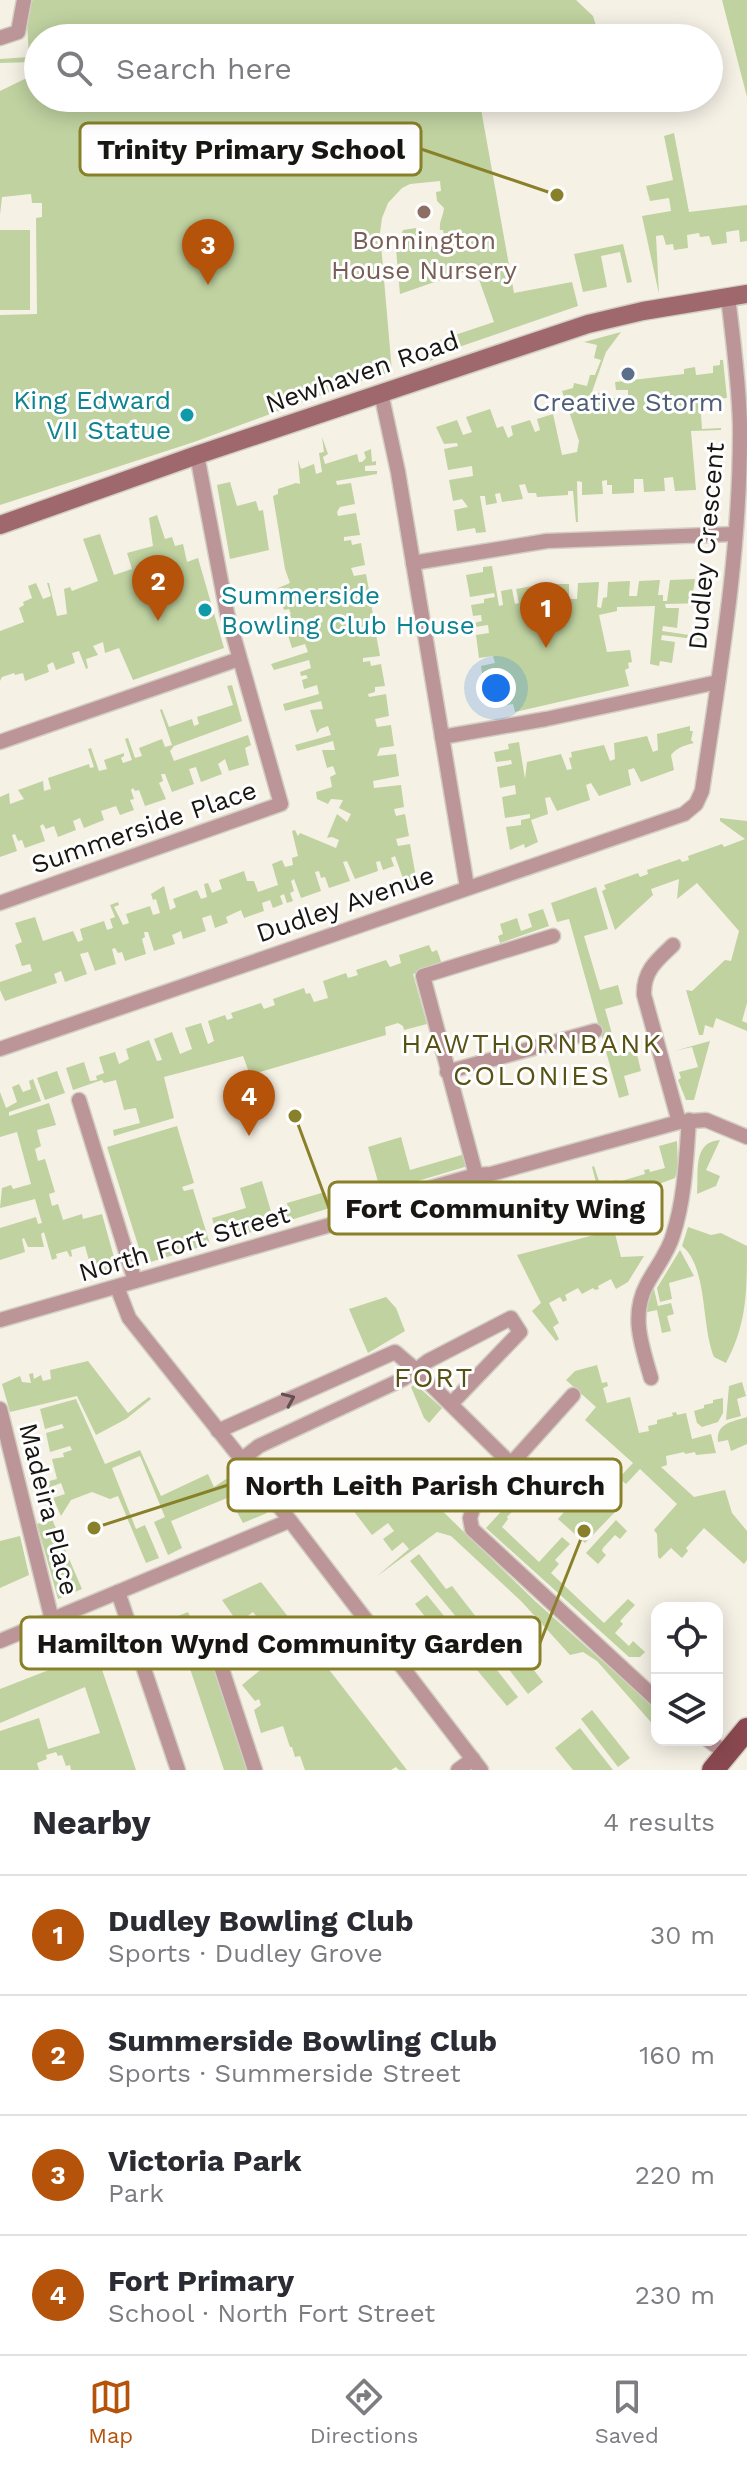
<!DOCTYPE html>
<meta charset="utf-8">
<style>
:root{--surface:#fff;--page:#f7f7f7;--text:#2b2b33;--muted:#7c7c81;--line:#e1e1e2;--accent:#b45309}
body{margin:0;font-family:"Work Sans",sans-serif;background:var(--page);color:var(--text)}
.controls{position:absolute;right:24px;bottom:24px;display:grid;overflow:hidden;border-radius:16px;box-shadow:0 4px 20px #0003}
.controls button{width:72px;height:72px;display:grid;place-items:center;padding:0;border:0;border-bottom:2px solid var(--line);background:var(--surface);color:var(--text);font:40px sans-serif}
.you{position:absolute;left:496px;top:688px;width:28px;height:28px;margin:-20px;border:6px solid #fff;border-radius:50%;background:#1a73e8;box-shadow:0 0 0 12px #1a73e833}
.badge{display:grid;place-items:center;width:52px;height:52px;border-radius:50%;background:var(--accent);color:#fff;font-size:26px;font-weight:700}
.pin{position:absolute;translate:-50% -66px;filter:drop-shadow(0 2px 4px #0008)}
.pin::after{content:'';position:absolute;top:42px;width:28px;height:24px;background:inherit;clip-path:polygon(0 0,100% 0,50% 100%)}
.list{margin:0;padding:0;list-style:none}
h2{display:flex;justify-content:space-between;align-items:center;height:104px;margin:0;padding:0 32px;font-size:34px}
h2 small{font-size:26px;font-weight:400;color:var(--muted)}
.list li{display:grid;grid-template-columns:52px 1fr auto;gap:24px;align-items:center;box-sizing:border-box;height:120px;padding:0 32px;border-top:2px solid var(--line)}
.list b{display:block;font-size:30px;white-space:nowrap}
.list p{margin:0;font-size:26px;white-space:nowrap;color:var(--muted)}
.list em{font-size:26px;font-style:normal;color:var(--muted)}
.icon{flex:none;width:44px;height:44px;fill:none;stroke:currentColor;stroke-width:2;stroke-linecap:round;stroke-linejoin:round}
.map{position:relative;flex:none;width:747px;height:1770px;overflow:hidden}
.search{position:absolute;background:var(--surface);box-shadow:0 4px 20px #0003;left:24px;right:24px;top:24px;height:88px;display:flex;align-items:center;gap:20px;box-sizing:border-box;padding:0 28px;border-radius:44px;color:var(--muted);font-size:30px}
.sheet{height:584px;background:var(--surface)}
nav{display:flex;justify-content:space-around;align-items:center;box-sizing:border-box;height:112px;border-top:2px solid var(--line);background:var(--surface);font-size:22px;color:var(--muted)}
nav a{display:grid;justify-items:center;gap:4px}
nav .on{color:var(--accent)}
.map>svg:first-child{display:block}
.green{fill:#bfd2a0}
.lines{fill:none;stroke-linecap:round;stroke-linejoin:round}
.street-casing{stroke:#d2cec3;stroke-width:17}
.secondary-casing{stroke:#d2cec3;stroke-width:21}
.primary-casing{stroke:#d2cec3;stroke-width:25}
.street{stroke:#bc9598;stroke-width:14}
.secondary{stroke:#9f686d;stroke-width:18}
.primary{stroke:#89484f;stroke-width:22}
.oneway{stroke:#624f4e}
.education-dot{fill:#8d6e63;stroke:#fefefe;stroke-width:3}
.service-dot{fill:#5c6f8a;stroke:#fefefe;stroke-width:3}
.culture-dot{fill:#0f9aa8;stroke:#fefefe;stroke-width:3}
.labels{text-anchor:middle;stroke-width:6;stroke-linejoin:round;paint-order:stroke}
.education-label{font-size:26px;fill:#785e54;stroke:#fefefe}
.street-label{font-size:26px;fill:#181612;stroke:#fefefe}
.culture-label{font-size:26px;fill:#0d838f;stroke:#fefefe;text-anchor:end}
.service-label{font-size:26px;fill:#4e5e75;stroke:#fefefe}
.neighbourhood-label{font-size:28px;letter-spacing:2px;fill:#575214;stroke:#fefefe}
.leader{fill:none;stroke:#898129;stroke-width:3}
.callout-dot{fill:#898129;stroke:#fefefe;stroke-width:3}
.callout{fill:#fefefe;stroke:#898129;stroke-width:3}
.callout-label{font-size:28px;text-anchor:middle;font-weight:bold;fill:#181612}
</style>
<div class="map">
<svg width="747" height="1770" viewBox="0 0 747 1770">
<rect width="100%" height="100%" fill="#f6f1e5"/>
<g class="green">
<path d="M33,0H576L593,16L598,32L581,38H38V57L33,62L0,63V59L29,57L26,6Z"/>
<path d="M722,0H747V97Z"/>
<path d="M38,60V98H479L514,293L572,282L578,306L456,348L430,361L427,349L431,343L494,322L475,268L400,294L396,249L403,230L416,228L418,246L428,245L429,248L440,243L441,249L446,248L443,230H440C439,221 443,217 444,208L437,201L436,192L441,191L440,181L410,184L402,188L388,203L382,218L380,233L392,372L354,383L194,442L0,505V315L37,314L36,218L42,217V203H32L31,194L2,197L0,215V91L35,74Z"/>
<path d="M674,133L689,212L747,205V241L740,242L739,230L726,232L727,243L712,245L709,236L700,237L699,233L687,235L688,248L674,250L673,244L666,245L663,235L656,236L659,294L642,216L671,211L669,198L650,201L646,186L673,180L664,136Z"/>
<path d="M30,230V310H0V230Z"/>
<path d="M623,244L632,282L627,283L620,252L601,256L607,287L583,292L574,254Z"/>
<path d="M621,332L606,352L592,392L600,393L601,399L628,397V390H616L615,382L684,374V369L695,367L696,375L713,373V366L720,365V360H723L727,398L700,400L702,429L721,428V430L691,431L696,490L675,491L673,477L664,478L665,491L644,492L643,479H634V493L612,494V485H607V480L602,481L603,494L582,495V482L577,481L578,522H576L573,491H568V495L537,497L536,493H528L525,484L519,485L523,499L502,502L500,493L495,494L497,503L486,505L485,496H480L486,532L476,533L475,528L457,531L454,510L468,507L462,499L453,501L449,480L473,476L472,466L448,470L444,449L458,446L457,443L444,444L436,427L457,420L463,435L472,432L466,417L490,409L497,428L503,426L508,438L513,435L511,426L530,420L535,432L540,430L537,419L553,414L562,455L577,452L579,441L562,391L573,388L574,383L587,386L590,375H595L601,360L594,358L597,345L584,342Z"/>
<path d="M322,437L328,454L323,457L325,464L357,454L359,462H362L366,458L364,452L371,449L372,462L376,461V465L365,466V471H377V474L336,481L337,485L351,483L355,504L340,507L337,512L338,516L356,513L360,535L344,537V541L351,540L352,545L361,543L365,565L351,568L354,576L366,574L370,596L357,598V605L371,604L375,625L355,628L356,633L365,632L366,636L376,634L380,656L363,658V662L370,661L371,666L381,664L385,686L375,687V692L368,694L369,697L386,694L389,716L375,719L377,727L391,725L394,746L380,748L377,756L396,754L399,776L373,781L374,788L401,785L404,807L394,809L396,816L405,814L409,836L396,839L398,846L410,844L417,883L406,887L395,856L391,858L394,866L383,870L380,861L376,862L378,871L355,879L347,861L343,862L350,881L329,888L325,877L321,878L319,871L315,872L321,891L301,898L294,879L291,881L294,891L290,893L293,901L287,903L284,894L280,896L283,904L273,908L270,900L262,903L264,911L244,918L241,910L226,917L228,923L215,928L211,915L202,918L206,931L183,939L181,931L172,935L175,944L154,951L148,932H144L145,937L142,939L146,954L125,961L122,952L118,953L115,948L112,949L116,964L95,971L88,952L80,954L87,974L65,982L61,971L54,974L57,983L5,1001L0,990V982L32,971L30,964L22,966L15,945L22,942L15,923L35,917L43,941L73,931L78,942L83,940L80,929L104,921L107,930L113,928L110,919L115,917L110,905L118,902L119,905L114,907L123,925L129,923L126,914L150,906L153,915L160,913L156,899L153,900L151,894L164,886L170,910L176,907L173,899L197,890L201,899L207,897L204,884L208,883L212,893L222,889L219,880L244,871L247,881H254L258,892L278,885L272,864L282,860L285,867L293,865L292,858L298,856L292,831L295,830L298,836L300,833L336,848L339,840L332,837L327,838L337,814L347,822L351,814L339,808L343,800L331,799L328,804L317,799L316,792L332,787L330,777L336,774L333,766L327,768L322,750H335L333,741L297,751L295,745L331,735L328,726L320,729L317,733L310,710L323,709L321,701L285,711L283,704L319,694L317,685L304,689L302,680L308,678L306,675L301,676L300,672L311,668L309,660L274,670L271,664L308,652L305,644L292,648L287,632L300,627L297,618L262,630L260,624L291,614L289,609L284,610L278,588L290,583L285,569L273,496L278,494V489L296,483L300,484L298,460L301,469L314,464L316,474L322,472L319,453L324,452Z"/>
<path d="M230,482L237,506L256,501L259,511L263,510L269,550L230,559L217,485Z"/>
<path d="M157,515L165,539L172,537L175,546L183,544L187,562L198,558L224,648L133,680L119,648L105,653L103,642L93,646L98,655L86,659L88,668L86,669L79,651L72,653L75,663L56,670L53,662L47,665L49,672L25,681L23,673L15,675L14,673L2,677L0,681V631L24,622L19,608L24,605L23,602L32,598L28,586L36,583L43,599L51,596L47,583H49L57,616L67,614L64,589L70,587L72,591L98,581L83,539L100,534L114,575L132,569L127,553L153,546L149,518Z"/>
<path d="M492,566L499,606L503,605L501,591L512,589L515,604L519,603L516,589L538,585L540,599L549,598L547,584H569V599H577L578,583L599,582L597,607L601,608L603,598L607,597L608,582L630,581L629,596H637L639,581L660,580L658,595H663V601H667L670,580L695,579L692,599H697L700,579L711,578L709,592H703L702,599H708L707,603L665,604L666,608H679L677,628L663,626L662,631L703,637L702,640L662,635L661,640L675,642L672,663L660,661L659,666L650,664L655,606L617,607V611L599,615L607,652L630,650L632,662L628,663L629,668L625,670L629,686L515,712L513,704L501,706L500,701L486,703L482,676H486V673H482L481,666L495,663L493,656L479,658L476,635L489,633L488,625L475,627L474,623L482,621L481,615L473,616L471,605L484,603V599L495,597L494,593L470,597L466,575L483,572V567Z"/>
<path d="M232,685L242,721L174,746L170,751L174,761L248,735L251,745L245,748L249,765L229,771L225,759L218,764L222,774L201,782L196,767L189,769L194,784L172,792L165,774H161L163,781L159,783L166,799L145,806L139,790L135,791L133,788L131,790L134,799L130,800L134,810L120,815L116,806L101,811L104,820L84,828L80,818L73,821L76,830L58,837L54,826L46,829L43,824L40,826L45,841L25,848L22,840L18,841L15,834L12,835L17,851L0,857V797L9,793L10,804L24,799L18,790L43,781L44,791L51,789L48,778L89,764L90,768L94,767L88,749L91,748L99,771L107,769L104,760L124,753V756L121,758L123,763L132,760L125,739L128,738L135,758L142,756L139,748L162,739L165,747L172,745L160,710L162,709L169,727L192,719L194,726L199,724L197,717L233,705L227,686Z"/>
<path d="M690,726V731H693L691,740L694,743C682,746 677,748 671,755L674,770L641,782L634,768L628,770L631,785L599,796L591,783L586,785L590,800L557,811L550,797L545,798L548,814L531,820L538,842L525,848L524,844L510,850L506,827L521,825V820L530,818V814L505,818L502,797L516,794L515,785L500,788L497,767L512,764L511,760L496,762L494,752L509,749L508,744L519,742L525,779L527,762L561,754L567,770L572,769L569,758L572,757L571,752L604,745L610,761L615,759L614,743L647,736L653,752L658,750L657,734Z"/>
<path d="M720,818L747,821V1003L742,1021L747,1023V1031L716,1018L713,1028L705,1025L703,1035H699L686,990L692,991L725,960L731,961L739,931L697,883L677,899L679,879L651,889L653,895L615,930L602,891L606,889L604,885L638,873L640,877L648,874L647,870L680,859L682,862L689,860L688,856L722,844L724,847L745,839L720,821Z"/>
<path d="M596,887L608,929L584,936L600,990L618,985L623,1004L605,1009L618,1055L636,1050L641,1071L624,1076L629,1095L619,1098L569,919L557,922L551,903Z"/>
<path d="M543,909L549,926L500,943L498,936L503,934L500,924L517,918L521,931L532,927L528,914Z"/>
<path d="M429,945L432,952L437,950L442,964L413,974L427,1024L404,1030L403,1026L398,1023L385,1027L386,1035L250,1075L243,1056L164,1077L174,1118L114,1136L113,1130L140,1123L136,1108L124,1110L116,1080L104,1083L102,1080L73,1090L66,1068L84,1062L90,1081L97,1080L96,1076L104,1073L99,1057L115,1052L119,1064L129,1059L126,1049L149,1040L157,1061L162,1060L154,1039L172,1032L180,1054L192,1049L185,1028L201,1023L208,1044L214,1041L208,1021L225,1015L227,1020L233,1018L231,1013L261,1003L264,1009L275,1005L273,999L304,988L306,994L310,993L314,1002L328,998L323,981L346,973L348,978L358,975L356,970L386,960L390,967L401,963L399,955Z"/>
<path d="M710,1041L694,1100H686L678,1080L681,1078L679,1072L698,1067L692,1047L674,1051Z"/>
<path d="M57,1071L65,1093L45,1100L37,1078Z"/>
<path d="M33,1079L41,1101L9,1112V1116L49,1103L56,1125L37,1130L41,1146L35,1149L38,1161L45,1159L55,1192L49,1194L52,1206L58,1204L63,1220L82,1214L83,1219L102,1214L115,1261L110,1269L93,1275L85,1246L71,1250L72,1256L70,1257L67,1251L56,1254L57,1258L52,1260L44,1232L41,1234L44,1247H28L24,1238L22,1239L25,1252L0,1260V1228L36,1217L38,1224L42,1223L35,1199L0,1208L2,1188L11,1185L13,1189L31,1184L17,1132L0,1137V1092L6,1108L17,1102L12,1087L19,1084L23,1092L31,1089L29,1081Z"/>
<path d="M177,1126L194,1183L182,1187L184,1191L193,1189L210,1244L144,1264L107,1147Z"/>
<path d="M401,1137L410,1170L465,1154L468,1166L381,1192L368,1147Z"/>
<path d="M720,1140L706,1170L720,1176L716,1186L697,1194C699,1172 692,1142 720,1140Z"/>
<path d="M677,1141L678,1168L675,1178L603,1205L610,1230H614L621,1257L644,1256L628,1282L616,1289L611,1279L598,1286L599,1289L595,1290L593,1288L582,1294L578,1288L565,1295L567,1300L563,1302L560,1297L549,1303L559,1323L553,1327L559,1339L556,1341L532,1311L541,1303L517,1255L598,1234L588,1194L598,1190L592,1167L594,1166L601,1187L616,1180L618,1182L645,1174L644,1170L649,1169L650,1172L665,1168L659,1146Z"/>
<path d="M262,1181L275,1225L219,1242L212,1218L246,1208L240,1188Z"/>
<path d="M325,1192L330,1208L284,1222L282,1213L289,1211L287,1203Z"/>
<path d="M688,1227L711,1235L721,1233L747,1246C747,1291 747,1324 726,1363L714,1357C701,1326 708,1267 682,1246Z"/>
<path d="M680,1250L694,1276L669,1283L672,1299L660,1302L657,1288Z"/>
<path d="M654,1289L658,1306L671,1303L674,1314L667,1316L671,1331L662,1333L657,1310L643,1313L651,1290Z"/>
<path d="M386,1297L396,1308L405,1331L368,1353L349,1309Z"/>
<path d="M88,1361L128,1413L149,1397L151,1399L126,1419L96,1435L77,1396L10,1412L2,1384L20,1376L22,1382L31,1383L29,1374L33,1373L34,1379L41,1375L43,1381L51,1379L50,1370Z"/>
<path d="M597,1365L602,1383L607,1382L608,1386L603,1388L607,1403L630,1397L639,1433L649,1431L648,1426L657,1424V1420L673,1416L672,1413L676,1412L677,1415L686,1413L692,1439L711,1434L716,1453L696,1455L695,1452L685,1454L684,1452L666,1456L667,1465L661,1467L694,1497L725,1490L732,1513L747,1531V1560L744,1564L704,1528L686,1548L688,1551L682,1558L671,1548L660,1559L658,1557L657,1534L654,1530L677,1504L640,1469L626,1484L619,1478L633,1463L585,1420L596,1407L566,1380L575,1371Z"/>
<path d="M742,1382L746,1396L737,1399L741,1416L726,1420L729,1386Z"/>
<path d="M415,1384L442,1408L429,1423L424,1418L411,1387Z"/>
<path d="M723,1398V1413L718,1422L702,1427L697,1423L694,1411L704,1408V1405L713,1403V1400Z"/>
<path d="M76,1399L105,1464L140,1450L161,1496L208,1474L214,1487L226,1479L232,1485L237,1476L267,1513L243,1523L231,1501L232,1496L171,1521L182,1548L168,1555L154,1522L165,1517L140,1456L112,1468L136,1529L145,1525L159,1558L146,1563L118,1496L110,1499L92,1492L71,1500L61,1516L53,1498L65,1494L61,1483L35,1493L34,1491L43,1488V1485L49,1484V1481L57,1479L52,1459L64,1457L63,1453L72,1450L70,1446L50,1452L46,1433L64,1428L62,1424L45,1429L40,1409Z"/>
<path d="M747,1417V1444L731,1451L728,1440L718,1442C716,1423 732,1422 747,1417Z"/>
<path d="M394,1464L535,1601L657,1710V1729L597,1661L583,1652L570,1655L522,1602L451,1536L437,1532L376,1577L409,1549L403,1542L392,1551L383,1539L394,1531L388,1523L372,1535L349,1505L353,1502L349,1498L356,1494L354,1490L340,1495L339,1493Z"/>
<path d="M517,1494L523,1500L507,1517L508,1519L502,1527L539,1562L562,1537L570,1544L555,1560L559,1564L551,1573L604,1623L628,1599L635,1605L620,1621L623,1624L615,1633L629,1646L633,1641L645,1652L640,1657H629L486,1528Z"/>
<path d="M564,1512H615L585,1543L558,1519Z"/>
<path d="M52,1519L82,1589L58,1599L37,1524Z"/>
<path d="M616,1520L627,1531L620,1539L615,1535L603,1548L602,1551L606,1555L598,1564L586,1553Z"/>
<path d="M20,1536L29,1575L0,1588V1541Z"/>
<path d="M419,1554L446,1589L452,1586L480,1622L486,1618L515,1656L520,1652L543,1682L528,1694L490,1645L476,1641L410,1561Z"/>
<path d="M261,1582L407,1770H399L396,1767L391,1770H305L300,1756L295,1757L292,1747H290L283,1726L261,1733L254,1710L261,1705L259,1699L255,1701L242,1685L270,1662L267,1657L280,1647L253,1612L238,1623L222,1600Z"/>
<path d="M427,1595L479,1659L467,1669L415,1604Z"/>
<path d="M188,1612L204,1646H206L247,1770H224L173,1618Z"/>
<path d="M90,1642L93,1643L136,1770H71L70,1765L66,1766L62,1755L58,1756L56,1752L46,1755L47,1759L37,1763L39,1770H0V1731L39,1718L48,1749L100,1733L85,1687L0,1723V1689L72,1661L71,1656L85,1650L86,1643Z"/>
<path d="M489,1660L518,1697L507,1706L477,1670Z"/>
<path d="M592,1710L630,1758L618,1767L581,1719Z"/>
<path d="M580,1728L613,1770H573L555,1748Z"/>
</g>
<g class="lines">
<g class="street-casing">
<g id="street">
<path d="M0,38L18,32L24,0"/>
<path d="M381,393L398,472L467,887"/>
<path d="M413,563L547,541L735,534"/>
<path d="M442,737L546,719L718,682"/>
<path d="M0,742L239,659"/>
<path d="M0,903L281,804L227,613L197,455"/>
<path d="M673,945C657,960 643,971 644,995L679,1122"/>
<path d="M0,1049L684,814L696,804L702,791C720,670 741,548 740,425C739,383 733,339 728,297"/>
<path d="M447,1072L595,1031"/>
<path d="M79,1100L135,1281"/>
<path d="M476,1175L423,976L553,936"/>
<path d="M117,1287L129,1318L285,1514L481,1770"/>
<path d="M0,1320L337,1223L398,1197L476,1175L491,1174L679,1122L706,1120L747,1137"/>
<path d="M651,1378C642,1346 630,1316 647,1284C656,1267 668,1253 673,1235C685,1198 686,1159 689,1120"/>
<path d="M573,1395L474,1505L470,1518L472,1529L657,1700"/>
<path d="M451,1404L520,1332L511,1318L428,1361L416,1370L510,1463"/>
<path d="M0,1409L52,1620"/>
<path d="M218,1431L395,1352L416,1370L403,1379L259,1446L241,1460"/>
<path d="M118,1592L178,1770"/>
<path d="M0,1641L289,1521"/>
<path d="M215,1648L255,1770"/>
<path d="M708,1740L727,1754"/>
<path d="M458,1770L473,1759"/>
</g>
</g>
<g class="secondary-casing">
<path id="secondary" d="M0,525L197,455L588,324L643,311L747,294"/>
</g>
<g class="primary-casing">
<path id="primary" d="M713,1770L747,1729"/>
</g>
<use href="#street" class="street"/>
<use href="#secondary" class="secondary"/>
<use href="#primary" class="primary"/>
</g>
<defs><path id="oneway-chevron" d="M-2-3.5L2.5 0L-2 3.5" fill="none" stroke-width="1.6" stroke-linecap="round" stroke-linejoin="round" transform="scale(2)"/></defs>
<use class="oneway" href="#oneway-chevron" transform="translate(289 1399) rotate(-24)"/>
<circle class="education-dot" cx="424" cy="212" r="8"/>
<circle class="service-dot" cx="628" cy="374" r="8"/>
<g class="culture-dot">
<circle cx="187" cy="415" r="8"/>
<circle cx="205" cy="610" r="8"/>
</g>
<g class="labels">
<g class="education-label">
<text x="424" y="249">Bonnington<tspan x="424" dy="30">House Nursery</tspan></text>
</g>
<g class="street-label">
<text transform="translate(362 372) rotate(-19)" y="9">Newhaven Road</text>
<text transform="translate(706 546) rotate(-85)" y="9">Dudley Crescent</text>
<text transform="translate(144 827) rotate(-19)" y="9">Summerside Place</text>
<text transform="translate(345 904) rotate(-19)" y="9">Dudley Avenue</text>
<text transform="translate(184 1243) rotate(-16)" y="9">North Fort Street</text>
<text transform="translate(49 1509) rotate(76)" y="9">Madeira Place</text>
</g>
<g class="culture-label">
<text x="171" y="409">King Edward<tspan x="171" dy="30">VII Statue</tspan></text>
<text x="221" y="604" text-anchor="start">Summerside<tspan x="221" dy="30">Bowling Club House</tspan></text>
</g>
<g class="service-label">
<text x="628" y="411">Creative Storm</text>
</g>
<g class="neighbourhood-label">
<text x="532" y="1053">HAWTHORNBANK<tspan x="532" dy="32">COLONIES</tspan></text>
<text x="434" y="1387">FORT</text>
</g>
</g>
<path class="leader" d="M557 195L421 149M295 1116L329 1208M94 1528L228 1485M584 1531L540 1643"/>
<g class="callout-dot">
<circle cx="557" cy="195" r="8"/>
<circle cx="295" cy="1116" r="8"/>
<circle cx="94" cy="1528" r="8"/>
<circle cx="584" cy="1531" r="8"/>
</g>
<g class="callout">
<rect x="80" y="123" width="341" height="52" rx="8"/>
<rect x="329" y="1182" width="333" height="52" rx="8"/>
<rect x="228" y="1459" width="393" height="52" rx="8"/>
<rect x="21" y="1617" width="519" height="52" rx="8"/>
</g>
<g class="callout-label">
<text x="251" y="159">Trinity Primary School</text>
<text x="495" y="1218">Fort Community Wing</text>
<text x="425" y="1495">North Leith Parish Church</text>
<text x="280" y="1653">Hamilton Wynd Community Garden</text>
</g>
</svg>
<div class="controls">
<button><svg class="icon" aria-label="locate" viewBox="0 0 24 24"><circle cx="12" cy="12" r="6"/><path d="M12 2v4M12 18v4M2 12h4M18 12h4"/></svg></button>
<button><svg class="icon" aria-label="layers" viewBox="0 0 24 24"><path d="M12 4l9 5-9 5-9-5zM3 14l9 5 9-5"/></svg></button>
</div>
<div class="you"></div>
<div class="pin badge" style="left:546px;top:648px">1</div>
<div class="pin badge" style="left:158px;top:621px">2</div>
<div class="pin badge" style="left:208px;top:285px">3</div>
<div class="pin badge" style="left:249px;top:1136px">4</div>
<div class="search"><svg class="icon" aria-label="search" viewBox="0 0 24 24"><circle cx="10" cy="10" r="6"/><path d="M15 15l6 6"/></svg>Search here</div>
</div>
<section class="sheet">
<h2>Nearby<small>4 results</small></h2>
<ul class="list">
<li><span class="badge">1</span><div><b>Dudley Bowling Club</b><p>Sports · Dudley Grove</p></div><em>30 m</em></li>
<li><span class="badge">2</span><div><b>Summerside Bowling Club</b><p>Sports · Summerside Street</p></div><em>160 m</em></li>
<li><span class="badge">3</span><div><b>Victoria Park</b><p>Park</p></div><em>220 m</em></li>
<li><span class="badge">4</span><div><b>Fort Primary</b><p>School · North Fort Street</p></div><em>230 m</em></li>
</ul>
</section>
<nav>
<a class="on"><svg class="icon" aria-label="map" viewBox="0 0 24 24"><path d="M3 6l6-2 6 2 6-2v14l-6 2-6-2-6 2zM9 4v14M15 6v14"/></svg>Map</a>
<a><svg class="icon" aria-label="directions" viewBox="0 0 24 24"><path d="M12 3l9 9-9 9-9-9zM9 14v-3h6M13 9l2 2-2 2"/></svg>Directions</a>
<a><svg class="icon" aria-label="saved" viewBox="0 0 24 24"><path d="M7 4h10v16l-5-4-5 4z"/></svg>Saved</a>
</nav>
